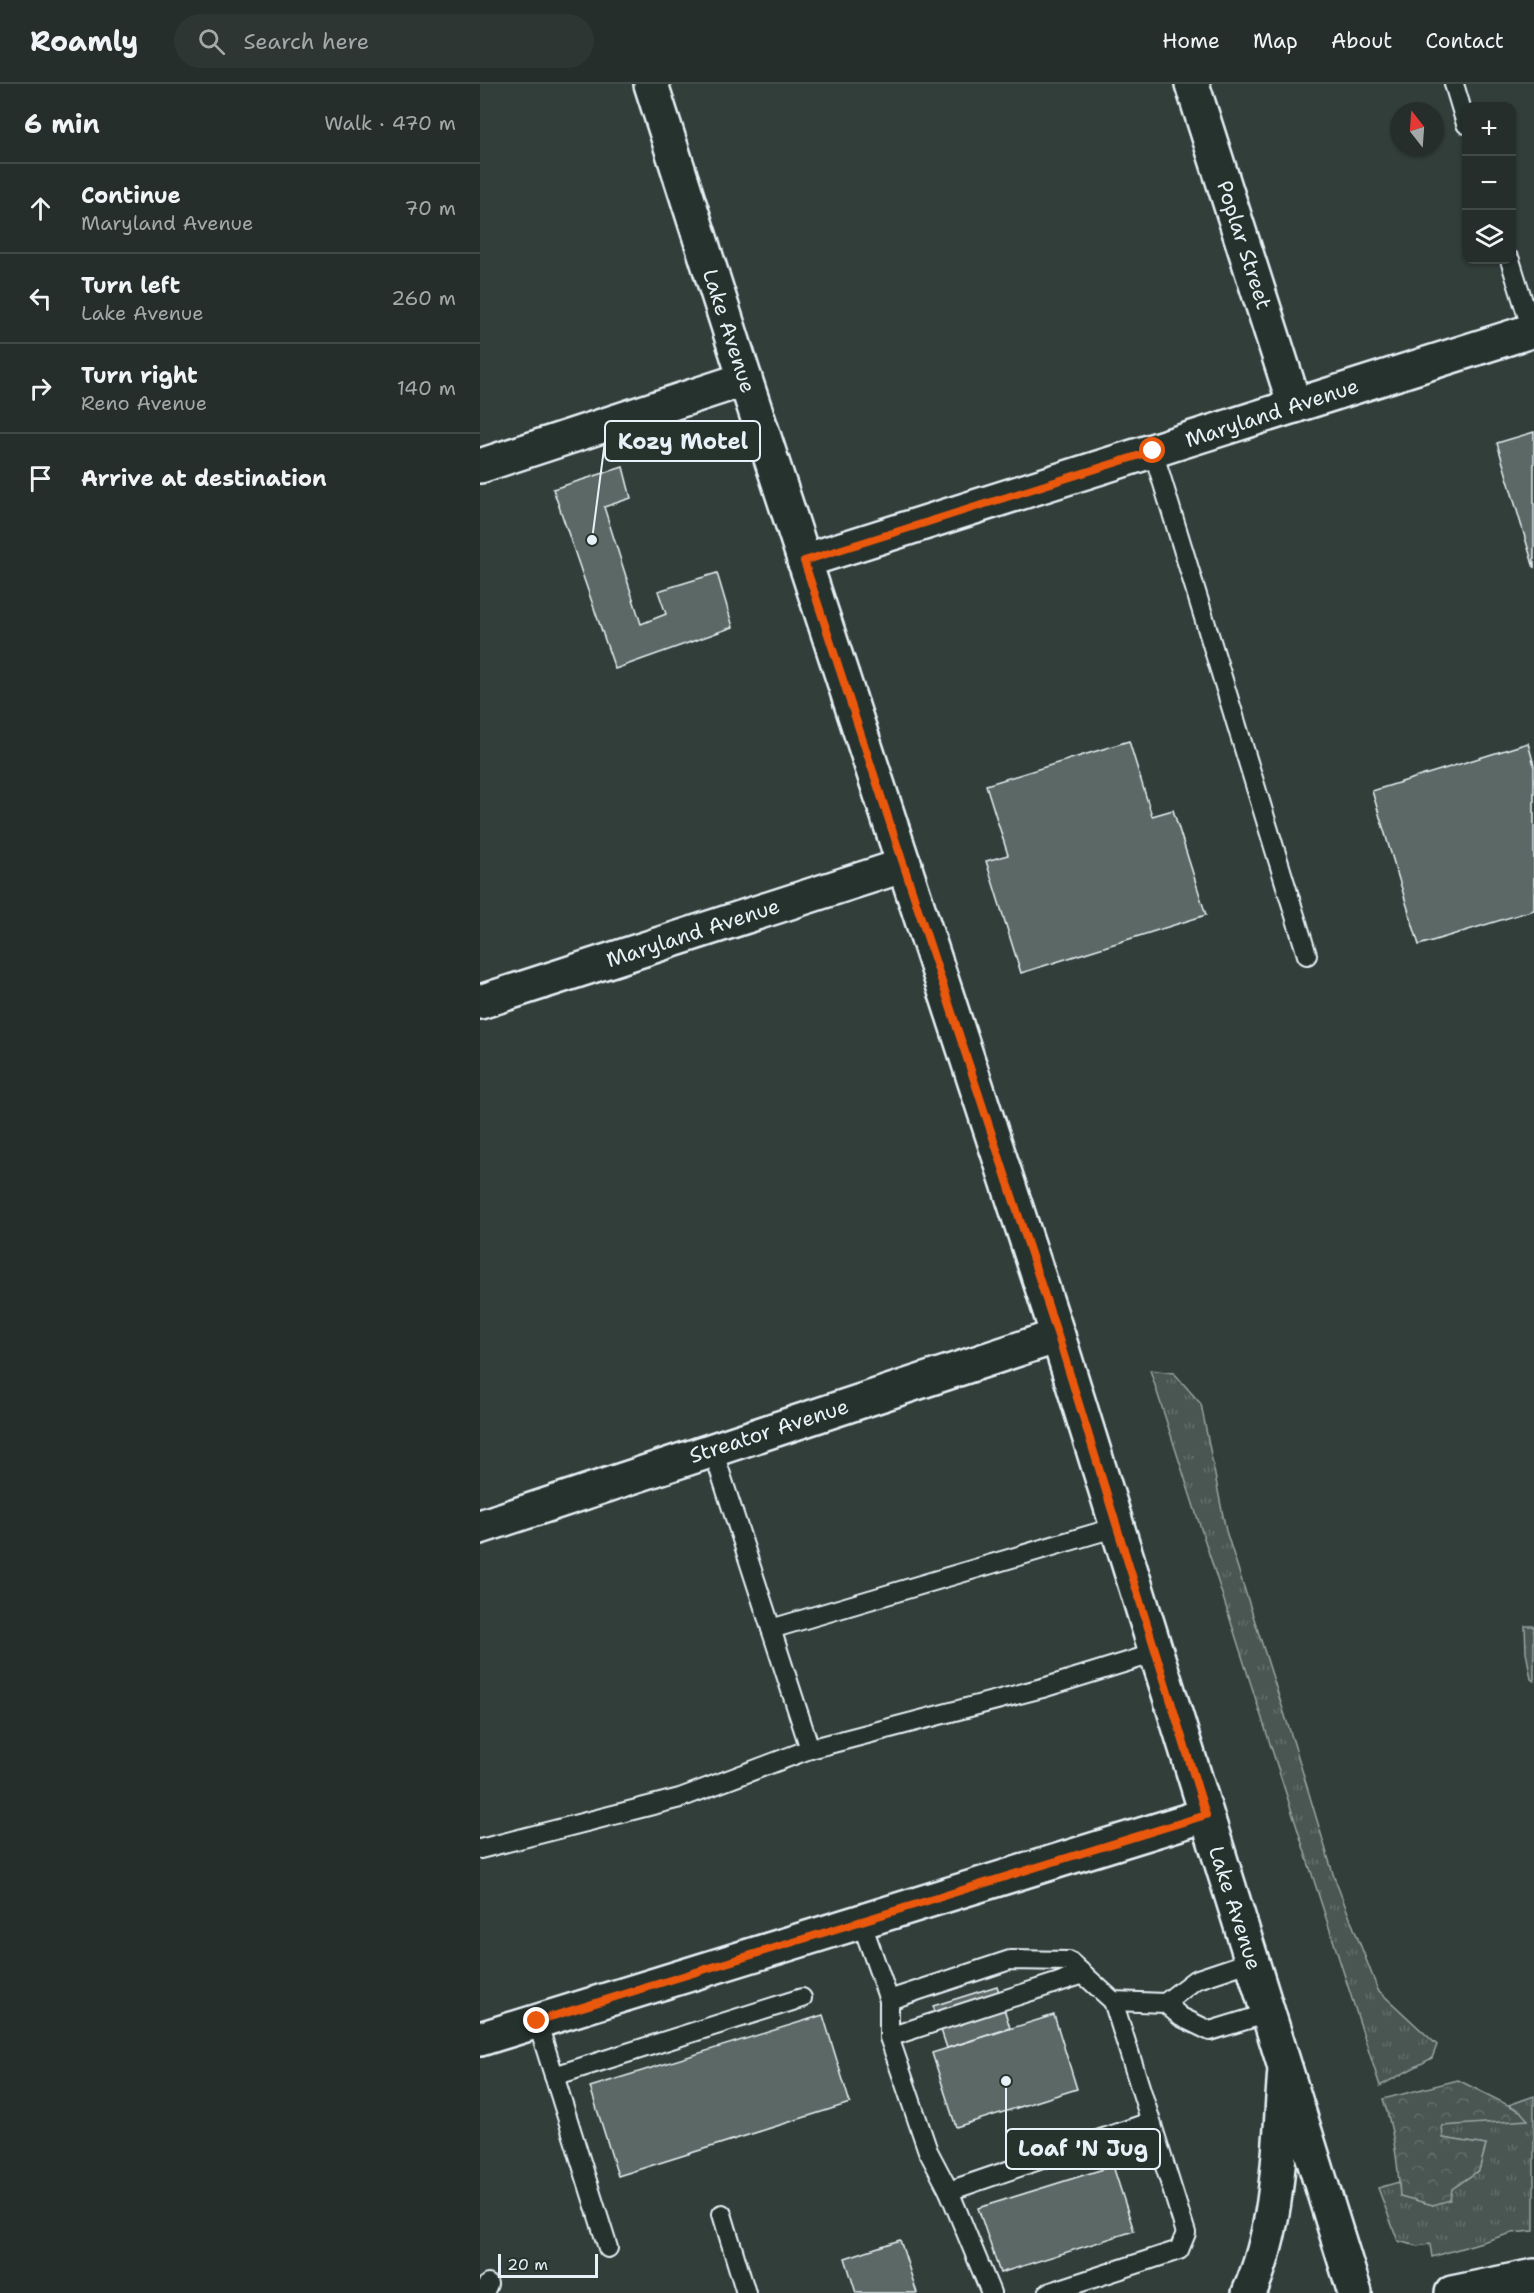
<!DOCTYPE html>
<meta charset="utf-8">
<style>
:root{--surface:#262e2b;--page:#2e3633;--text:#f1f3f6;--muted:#a4a8a9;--line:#424a47}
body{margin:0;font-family:"Shantell Sans",sans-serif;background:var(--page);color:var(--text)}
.controls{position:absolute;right:18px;top:18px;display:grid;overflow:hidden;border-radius:12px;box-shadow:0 2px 4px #0004}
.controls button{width:54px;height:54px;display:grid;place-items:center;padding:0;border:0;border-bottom:2px solid var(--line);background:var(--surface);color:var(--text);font:30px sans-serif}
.compass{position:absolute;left:910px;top:18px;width:54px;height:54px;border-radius:50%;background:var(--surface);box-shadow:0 2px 4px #0004;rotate:343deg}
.scale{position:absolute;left:18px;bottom:15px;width:100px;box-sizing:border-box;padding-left:6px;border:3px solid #e8f1f8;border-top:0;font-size:16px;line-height:21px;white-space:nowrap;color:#e8f1f8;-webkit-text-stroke:4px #26332d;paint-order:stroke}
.stop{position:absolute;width:18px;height:18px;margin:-14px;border:4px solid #ea580c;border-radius:50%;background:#fff}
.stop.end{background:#ea580c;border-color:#fff;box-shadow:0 2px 6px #0008}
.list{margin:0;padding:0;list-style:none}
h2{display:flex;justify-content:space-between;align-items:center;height:78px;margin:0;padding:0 24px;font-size:26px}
h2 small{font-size:20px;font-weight:400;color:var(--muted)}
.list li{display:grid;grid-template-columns:39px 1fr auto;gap:18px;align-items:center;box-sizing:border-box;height:90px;padding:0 24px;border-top:2px solid var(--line)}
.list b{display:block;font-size:22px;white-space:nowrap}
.list p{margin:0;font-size:20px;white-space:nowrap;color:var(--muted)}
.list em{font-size:20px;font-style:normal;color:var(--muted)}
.icon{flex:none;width:33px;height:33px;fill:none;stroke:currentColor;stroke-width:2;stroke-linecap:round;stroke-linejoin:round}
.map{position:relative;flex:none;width:1054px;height:2209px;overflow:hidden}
header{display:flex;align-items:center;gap:36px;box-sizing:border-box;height:84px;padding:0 30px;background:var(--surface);border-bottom:2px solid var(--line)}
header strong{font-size:28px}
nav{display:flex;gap:33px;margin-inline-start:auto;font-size:21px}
.search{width:420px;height:54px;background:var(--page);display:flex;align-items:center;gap:15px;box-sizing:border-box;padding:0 21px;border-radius:33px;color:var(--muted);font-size:22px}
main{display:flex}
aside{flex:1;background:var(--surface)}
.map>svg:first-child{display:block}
.grass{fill:url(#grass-tufts);stroke:#98a4a4;stroke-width:1.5}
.forest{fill:url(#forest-crowns);stroke:#98a4a4;stroke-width:1.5}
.building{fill:#5c6865;stroke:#e8f1f8;stroke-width:1.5}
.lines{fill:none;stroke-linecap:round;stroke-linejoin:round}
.service-casing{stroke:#e8f1f8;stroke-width:22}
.minor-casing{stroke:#e8f1f8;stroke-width:38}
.secondary-casing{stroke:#e8f1f8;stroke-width:38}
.primary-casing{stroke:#e8f1f8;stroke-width:38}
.service{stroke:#26332d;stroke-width:18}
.minor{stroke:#26332d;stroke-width:33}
.secondary{stroke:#26332d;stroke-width:33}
.primary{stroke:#26332d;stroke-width:33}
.route{stroke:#ea580c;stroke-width:8}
.labels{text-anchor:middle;stroke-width:5;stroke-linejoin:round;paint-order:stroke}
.street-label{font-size:21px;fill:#e8f1f8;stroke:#26332d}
.leader{fill:none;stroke:#e8f1f8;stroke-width:2}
.callout-dot{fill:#e8f1f8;stroke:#26332d;stroke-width:2}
.callout{fill:#26332d;stroke:#e8f1f8;stroke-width:2}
.callout-label{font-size:22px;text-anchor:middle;font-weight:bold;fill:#e8f1f8}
</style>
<header>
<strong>Roamly</strong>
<div class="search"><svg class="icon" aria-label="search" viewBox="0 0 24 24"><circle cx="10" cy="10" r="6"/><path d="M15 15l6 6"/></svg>Search here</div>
<nav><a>Home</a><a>Map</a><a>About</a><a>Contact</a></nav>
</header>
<main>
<aside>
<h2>6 min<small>Walk · 470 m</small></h2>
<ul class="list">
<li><svg class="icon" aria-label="ahead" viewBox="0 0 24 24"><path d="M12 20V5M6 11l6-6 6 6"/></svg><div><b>Continue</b><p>Maryland Avenue</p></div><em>70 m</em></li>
<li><svg class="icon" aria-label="left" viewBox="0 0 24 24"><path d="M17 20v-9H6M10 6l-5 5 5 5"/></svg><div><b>Turn left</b><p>Lake Avenue</p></div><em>260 m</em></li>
<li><svg class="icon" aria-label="right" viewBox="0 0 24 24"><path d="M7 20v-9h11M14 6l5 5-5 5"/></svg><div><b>Turn right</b><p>Reno Avenue</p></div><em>140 m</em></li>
<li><svg class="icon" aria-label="arrive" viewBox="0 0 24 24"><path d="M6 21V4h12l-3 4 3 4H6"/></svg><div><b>Arrive at destination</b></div></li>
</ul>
</aside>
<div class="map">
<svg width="1054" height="2209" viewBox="0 0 1054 2209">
<defs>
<pattern id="grass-tufts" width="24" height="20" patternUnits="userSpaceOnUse" patternTransform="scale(1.5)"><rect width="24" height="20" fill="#495651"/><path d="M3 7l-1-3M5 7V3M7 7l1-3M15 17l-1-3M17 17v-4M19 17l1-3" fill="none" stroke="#636f6b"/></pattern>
<pattern id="forest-crowns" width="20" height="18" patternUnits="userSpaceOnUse" patternTransform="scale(1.5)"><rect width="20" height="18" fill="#495651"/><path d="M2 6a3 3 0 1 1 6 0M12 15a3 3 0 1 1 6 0" fill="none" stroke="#636f6b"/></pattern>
</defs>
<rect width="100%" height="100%" fill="#323e39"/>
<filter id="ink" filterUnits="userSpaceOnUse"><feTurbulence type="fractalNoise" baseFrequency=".0167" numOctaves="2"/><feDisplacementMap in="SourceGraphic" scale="12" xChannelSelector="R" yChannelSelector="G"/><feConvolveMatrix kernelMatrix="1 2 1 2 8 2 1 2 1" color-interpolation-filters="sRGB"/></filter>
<g filter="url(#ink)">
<g class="grass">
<path d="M670,1286L694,1289L721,1320L746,1447L816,1666L854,1793L898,1906L957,1961L952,1974L900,2002Z"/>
<path d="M1054,2012V2147L1032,2149L952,2173L950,2160L937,2162L918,2157L898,2104L919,2098L920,2112L953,2121L972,2105L999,2086L1006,2061L963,2054L961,2042L988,2039L1040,2027L1029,2021Z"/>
</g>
<g class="forest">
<path d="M1045,1542H1054V1597L1051,1595L1046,1568Z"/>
<path d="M978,1996L1040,2027L1048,2036L962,2042L963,2054L1006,2061L999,2086L972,2105L970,2116L953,2121L920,2112C918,2078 914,2047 903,2015Z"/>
</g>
<g class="building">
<path d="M1054,348V484L1017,359Z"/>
<path d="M143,383L151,414L124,423L161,540L186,530L178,507L237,489L253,543L135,585L73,405Z"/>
<path d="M649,657L672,732L693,726L726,831L541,889L506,777L528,771L506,701Z"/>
<path d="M1048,659L1054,681V826L939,861L892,707Z"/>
<path d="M517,1902L530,1944L467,1964L453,1922Z"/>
<path d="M343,1931L370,2019L138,2092L110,2003Z"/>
<path d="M574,1931L597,2005L476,2043L452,1969Z"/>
<path d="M633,2082L654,2147L520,2189L498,2124Z"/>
<path d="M420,2156L437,2209H376L365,2174Z"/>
</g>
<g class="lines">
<g class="service-casing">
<g id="service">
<path d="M974,0L986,40"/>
<path d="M1030,176L1052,246"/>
<path d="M673,367L827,871"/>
<path d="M233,1366L330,1665L566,1603L676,1569"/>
<path d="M291,1545L637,1443"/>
<path d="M0,1765L200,1714L330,1665"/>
<path d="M381,1837L409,1916L530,1876L589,1877L633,1917L685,1919"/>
<path d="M772,1877L715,1896L685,1919L701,1933L730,1947L789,1929"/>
<path d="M409,1916V1953L448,2067L469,2107L511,2209"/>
<path d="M57,1937L128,2164"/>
<path d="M409,1953L604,1890"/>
<path d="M74,1992L322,1914"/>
<path d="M469,2107L670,2038"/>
<path d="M242,2130L266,2209"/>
<path d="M4,2209L8,2200"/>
<path d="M568,2209L699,2166L706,2149L633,1917"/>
</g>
</g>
<g class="minor-casing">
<g id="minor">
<path d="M712,0L815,322"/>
<path d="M0,382L265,295"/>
<path d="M324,477L1054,246"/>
<path d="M0,918L425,781"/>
<path d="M0,1443L578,1252"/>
<path d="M0,1955L726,1731"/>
</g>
</g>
<g class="secondary-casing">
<path id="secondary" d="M171,0L265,295L578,1252L875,2209"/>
</g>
<g class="primary-casing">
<g id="primary">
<path d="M769,2209C800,2139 799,2060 805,1985"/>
<path d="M972,2209L1054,2192"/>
</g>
</g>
<use href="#service" class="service"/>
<use href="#minor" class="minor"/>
<use href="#secondary" class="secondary"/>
<use href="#primary" class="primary"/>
</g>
</g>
<g class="lines" filter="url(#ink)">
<path class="route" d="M57,1937L726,1731L578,1252L324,477L673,367"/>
</g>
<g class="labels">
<g class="street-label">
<text transform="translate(764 161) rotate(72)" y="7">Poplar Street</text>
<text transform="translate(249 247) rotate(72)" y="7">Lake Avenue</text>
<text transform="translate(792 329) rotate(-18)" y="7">Maryland Avenue</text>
<text transform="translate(213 849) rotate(-18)" y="7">Maryland Avenue</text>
<text transform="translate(289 1347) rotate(-18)" y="7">Streator Avenue</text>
<text transform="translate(755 1824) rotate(72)" y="7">Lake Avenue</text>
</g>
</g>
<path class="leader" d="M112 456L125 357M526 1997L526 2065"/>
<g class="callout-dot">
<circle cx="112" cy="456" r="6"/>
<circle cx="526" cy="1997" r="6"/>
</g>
<g class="callout">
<rect x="125" y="337" width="155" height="40" rx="6"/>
<rect x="526" y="2045" width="154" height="40" rx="6"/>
</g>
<g class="callout-label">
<text x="203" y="365">Kozy Motel</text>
<text x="603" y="2072">Loaf 'N Jug</text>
</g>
</svg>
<div class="controls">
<button>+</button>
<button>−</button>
<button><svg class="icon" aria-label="layers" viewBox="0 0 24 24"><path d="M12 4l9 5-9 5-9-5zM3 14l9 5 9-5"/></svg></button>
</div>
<svg class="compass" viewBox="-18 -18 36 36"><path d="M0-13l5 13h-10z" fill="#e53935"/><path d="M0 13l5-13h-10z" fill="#a4a8a9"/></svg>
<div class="scale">20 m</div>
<div class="stop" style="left:673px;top:367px"></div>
<div class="stop end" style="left:57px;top:1937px"></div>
</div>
</main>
